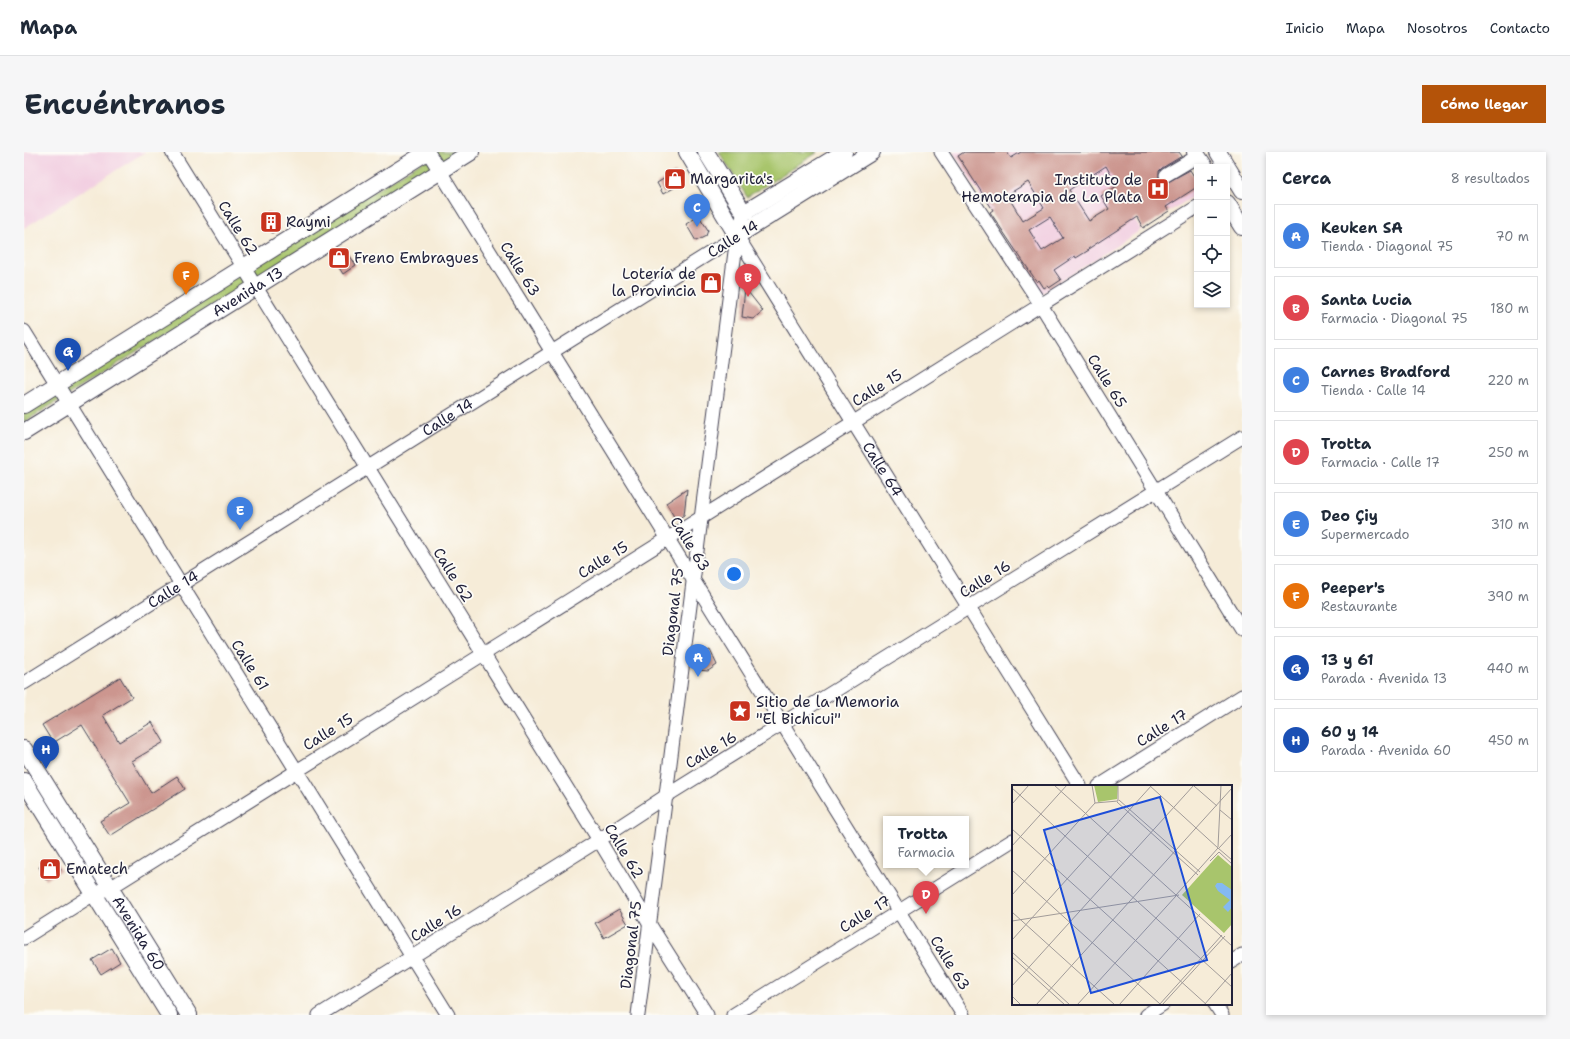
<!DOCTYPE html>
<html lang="es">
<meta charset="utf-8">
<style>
:root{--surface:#fff;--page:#f6f6f7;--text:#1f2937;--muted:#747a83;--line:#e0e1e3;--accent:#b45309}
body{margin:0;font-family:"Shantell Sans",sans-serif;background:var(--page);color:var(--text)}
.controls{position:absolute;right:12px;top:12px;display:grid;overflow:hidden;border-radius:0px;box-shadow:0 2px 6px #0003}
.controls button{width:36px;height:36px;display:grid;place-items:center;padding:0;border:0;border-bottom:1px solid var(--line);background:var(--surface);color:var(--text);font:20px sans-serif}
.you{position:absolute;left:710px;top:422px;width:14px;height:14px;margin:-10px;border:3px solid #fff;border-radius:50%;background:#1a73e8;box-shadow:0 0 0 6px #1a73e833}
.badge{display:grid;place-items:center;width:26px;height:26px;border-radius:50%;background:var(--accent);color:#fff;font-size:13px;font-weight:700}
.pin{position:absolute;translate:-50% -33px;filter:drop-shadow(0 1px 2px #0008)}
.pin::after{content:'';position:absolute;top:21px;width:14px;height:12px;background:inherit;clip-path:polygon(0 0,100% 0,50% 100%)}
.popup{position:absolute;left:859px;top:664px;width:86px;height:52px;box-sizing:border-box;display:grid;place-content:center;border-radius:0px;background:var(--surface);filter:drop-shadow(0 1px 3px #0005);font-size:13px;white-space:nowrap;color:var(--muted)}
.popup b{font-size:15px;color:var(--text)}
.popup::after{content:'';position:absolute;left:50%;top:100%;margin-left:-8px;border:8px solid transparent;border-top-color:var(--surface)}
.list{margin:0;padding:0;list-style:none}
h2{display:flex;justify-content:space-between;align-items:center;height:52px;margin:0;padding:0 16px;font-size:17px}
h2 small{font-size:13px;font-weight:400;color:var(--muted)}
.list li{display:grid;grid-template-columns:26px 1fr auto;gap:12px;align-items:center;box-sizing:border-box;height:64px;margin:0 8px 8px;padding:0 8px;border:1px solid var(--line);border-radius:0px}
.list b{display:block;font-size:15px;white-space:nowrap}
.list p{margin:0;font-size:13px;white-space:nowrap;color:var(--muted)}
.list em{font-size:13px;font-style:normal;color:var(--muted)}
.icon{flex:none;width:22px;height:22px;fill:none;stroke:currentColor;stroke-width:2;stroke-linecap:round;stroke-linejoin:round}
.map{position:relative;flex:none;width:1218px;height:863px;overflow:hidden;border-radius:0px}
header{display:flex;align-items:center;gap:24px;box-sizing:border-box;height:56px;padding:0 20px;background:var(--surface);border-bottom:1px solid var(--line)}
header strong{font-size:19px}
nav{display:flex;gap:22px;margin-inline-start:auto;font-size:14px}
.intro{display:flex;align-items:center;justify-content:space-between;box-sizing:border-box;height:96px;padding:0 24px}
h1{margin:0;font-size:28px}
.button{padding:10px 18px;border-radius:0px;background:var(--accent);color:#fff;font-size:14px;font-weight:700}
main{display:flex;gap:24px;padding:0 24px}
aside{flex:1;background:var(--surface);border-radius:0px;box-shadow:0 2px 6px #0003}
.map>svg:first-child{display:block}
.built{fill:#f2cfe1}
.green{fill:#a8c56c;stroke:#657454}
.building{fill:#cc968f;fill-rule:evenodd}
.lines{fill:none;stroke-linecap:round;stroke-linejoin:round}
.minor-casing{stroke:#424053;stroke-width:15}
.major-casing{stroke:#424053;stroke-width:18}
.minor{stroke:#fff;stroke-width:13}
.major{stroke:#fff;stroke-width:16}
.labels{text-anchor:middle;stroke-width:3.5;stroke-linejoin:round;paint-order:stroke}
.poi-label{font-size:15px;fill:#22223b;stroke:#fdfcf7;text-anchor:start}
.street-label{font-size:15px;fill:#22223b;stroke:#fdfcf7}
.inset-road{fill:none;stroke:#a19b99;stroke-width:1}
.view{fill:#1d4ed8;fill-opacity:0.15;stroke:#1d4ed8;stroke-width:2}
.inset-edge{fill:none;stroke:#22223b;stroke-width:2}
</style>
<header>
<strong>Mapa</strong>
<nav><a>Inicio</a><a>Mapa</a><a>Nosotros</a><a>Contacto</a></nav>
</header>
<div class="intro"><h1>Encuéntranos</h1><a class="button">Cómo llegar</a></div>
<main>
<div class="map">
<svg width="1218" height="863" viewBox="0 0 1218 863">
<rect width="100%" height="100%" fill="#fdfcf7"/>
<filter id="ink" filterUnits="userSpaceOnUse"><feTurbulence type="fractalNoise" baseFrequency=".025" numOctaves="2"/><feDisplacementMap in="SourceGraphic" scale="8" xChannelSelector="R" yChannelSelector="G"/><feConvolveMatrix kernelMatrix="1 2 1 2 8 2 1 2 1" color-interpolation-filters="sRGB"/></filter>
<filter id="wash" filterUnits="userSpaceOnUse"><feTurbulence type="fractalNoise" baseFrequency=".012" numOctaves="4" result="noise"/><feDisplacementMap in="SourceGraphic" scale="16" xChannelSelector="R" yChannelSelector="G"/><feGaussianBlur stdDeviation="0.9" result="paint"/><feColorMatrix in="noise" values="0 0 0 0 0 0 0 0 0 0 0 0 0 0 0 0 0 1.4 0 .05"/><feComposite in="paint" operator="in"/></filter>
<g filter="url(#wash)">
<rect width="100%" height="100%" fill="#f6ecd8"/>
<g class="built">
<path d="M0,0H121L0,76Z"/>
<path d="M929,0H1155L1173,29V42L1119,76L1092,33L1090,34L1117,78L1017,142Z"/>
</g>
<g class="green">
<path d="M413,0H436L0,270V256Z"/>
<path d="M695,0H794L723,45Z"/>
</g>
<g id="blocks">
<g class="building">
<path d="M940,0H983L987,6L997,0H1155L1158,4L1138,16L1135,19V27L1142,31L1166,18L1173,29V35L1142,55L1145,59L1119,76L1113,65L1064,97L1065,98L1052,106L1051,104L1030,118L1037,128L1025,136L1023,134L1020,136L1015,128L1013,130L966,60L969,58L934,4ZM1082,14L1093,34L1077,44L1085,57L1065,69L1045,38ZM1004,30L1020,56L999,69L983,43ZM1026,65L1039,86L1018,99L1005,78Z"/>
<path d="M651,20L657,32L639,42L633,31Z"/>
<path d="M245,60L256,76L248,81L238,64Z"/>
<path d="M675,64L684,78L682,84L672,89L662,72Z"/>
<path d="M322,98L332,113L319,122L309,106Z"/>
<path d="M721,136L739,159L729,167L718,165Z"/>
<path d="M663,337L660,363L652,368L642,351Z"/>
<path d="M686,498L693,513L684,519L674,518L677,502Z"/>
<path d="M96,525L108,545L79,563L95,590L128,570L140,590L108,609L127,641L153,624L161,637L86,684L76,669L106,651L58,573L29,591L18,573Z"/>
<path d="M29,706L37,718L22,728L15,715Z"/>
<path d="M595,757L604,772L580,786L571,771Z"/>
<path d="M88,796L96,810L77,822L68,808Z"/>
</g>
</g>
</g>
<g filter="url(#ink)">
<use href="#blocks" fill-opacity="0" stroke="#424053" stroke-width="1"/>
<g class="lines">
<g class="minor-casing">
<g id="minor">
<path d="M148,0L575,688L626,773L683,863"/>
<path d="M404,0L939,863"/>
<path d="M917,0L1017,153L1218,478"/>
<path d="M1142,23L1174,4"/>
<path id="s1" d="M713,84L1056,634"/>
<path d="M0,179L424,863"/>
<path id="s2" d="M0,531L713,84"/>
<path d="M1075,634L1218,544"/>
<path d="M0,786L70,742L86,736L1173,55"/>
<path d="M1207,810L1218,803"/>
<path d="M1191,852L1198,863"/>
<path d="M295,863L575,688L642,644L1218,285"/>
<path d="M614,863L713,84L720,61"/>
<path d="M709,863L989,688"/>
<path d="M1122,863L1139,852"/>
</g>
</g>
<g class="major-casing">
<g id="major">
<path d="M663,0L713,84L848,0"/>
<path d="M682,0L720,61L820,0"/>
<path d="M1171,0L1181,15"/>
<path d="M1194,0L1218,39"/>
<path d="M1203,51L1218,75"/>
<path d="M0,253L403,0"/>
<path id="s3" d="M0,280L447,0"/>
<path id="s4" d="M0,597L165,863"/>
<path d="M0,629L145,863"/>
</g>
</g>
<use href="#minor" class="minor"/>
<use href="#major" class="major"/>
</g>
</g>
<defs>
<g id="shop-square" transform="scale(1.15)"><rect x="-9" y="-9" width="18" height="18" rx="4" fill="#c8321e" stroke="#fdfcf7"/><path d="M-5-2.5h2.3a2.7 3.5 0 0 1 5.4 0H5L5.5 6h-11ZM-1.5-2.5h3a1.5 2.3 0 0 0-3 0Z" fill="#fff"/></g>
<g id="hospital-square" transform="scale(1.15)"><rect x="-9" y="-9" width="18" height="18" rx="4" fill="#c8321e" stroke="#fdfcf7"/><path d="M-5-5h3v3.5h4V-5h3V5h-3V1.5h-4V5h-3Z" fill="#fff"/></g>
<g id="building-square" transform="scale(1.15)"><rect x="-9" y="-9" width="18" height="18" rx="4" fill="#c8321e" stroke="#fdfcf7"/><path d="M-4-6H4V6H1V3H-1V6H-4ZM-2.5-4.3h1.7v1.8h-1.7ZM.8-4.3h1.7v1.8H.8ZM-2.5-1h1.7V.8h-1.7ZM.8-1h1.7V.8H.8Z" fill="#fff"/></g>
<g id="sight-square" transform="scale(1.15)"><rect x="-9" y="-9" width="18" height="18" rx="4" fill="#c8321e" stroke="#fdfcf7"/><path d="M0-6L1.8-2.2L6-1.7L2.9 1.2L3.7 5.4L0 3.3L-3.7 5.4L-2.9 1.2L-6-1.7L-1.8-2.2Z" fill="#fff"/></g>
</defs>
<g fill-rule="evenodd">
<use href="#shop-square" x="651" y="27"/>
<use href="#hospital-square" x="1134" y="37"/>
<use href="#building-square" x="247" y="70"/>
<use href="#shop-square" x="315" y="106"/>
<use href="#shop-square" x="687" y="131"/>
<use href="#sight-square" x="716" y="559"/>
<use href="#shop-square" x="26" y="717"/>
</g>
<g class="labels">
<g class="poi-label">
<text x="666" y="32">Margarita's</text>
<text x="1118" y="33" text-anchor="end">Instituto de<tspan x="1118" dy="17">Hemoterapia de La Plata</tspan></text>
<text x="262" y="75">Raymi</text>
<text x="330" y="111">Freno Embragues</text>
<text x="672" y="127" text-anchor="end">Lotería de<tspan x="672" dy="17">la Provincia</tspan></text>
<text x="732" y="555">Sitio de la Memoria<tspan x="732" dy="17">"El Bichicui"</tspan></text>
<text x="42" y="722">Ematech</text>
</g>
<g class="street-label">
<text transform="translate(214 76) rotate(58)" y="5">Calle 62</text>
<text transform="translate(709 87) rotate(-32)" y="5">Calle 14</text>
<text transform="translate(496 117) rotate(58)" y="5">Calle 63</text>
<text dy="5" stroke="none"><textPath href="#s3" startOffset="264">Avenida 13</textPath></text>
<text transform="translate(1083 229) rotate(58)" y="5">Calle 65</text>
<text transform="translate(853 236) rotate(-32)" y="5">Calle 15</text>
<text dy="5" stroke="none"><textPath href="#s2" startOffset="500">Calle 14</textPath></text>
<text dy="5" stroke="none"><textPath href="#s1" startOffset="275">Calle 64</textPath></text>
<text transform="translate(666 392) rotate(58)" y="5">Calle 63</text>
<text transform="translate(579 408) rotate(-32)" y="5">Calle 15</text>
<text transform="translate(429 423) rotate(58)" y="5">Calle 62</text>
<text transform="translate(961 427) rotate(-32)" y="5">Calle 16</text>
<text dy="5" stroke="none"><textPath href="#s2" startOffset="176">Calle 14</textPath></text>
<text transform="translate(649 460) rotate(-83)" y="5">Diagonal 75</text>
<text transform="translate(226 513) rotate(58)" y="5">Calle 61</text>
<text transform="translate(1138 576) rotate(-32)" y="5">Calle 17</text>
<text transform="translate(304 580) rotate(-32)" y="5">Calle 15</text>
<text transform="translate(687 598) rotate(-31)" y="5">Calle 16</text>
<text transform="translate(600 699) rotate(59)" y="5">Calle 62</text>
<text transform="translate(841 762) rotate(-32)" y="5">Calle 17</text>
<text transform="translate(412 771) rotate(-32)" y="5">Calle 16</text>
<text dy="5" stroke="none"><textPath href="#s4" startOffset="217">Avenida 60</textPath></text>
<text transform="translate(607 793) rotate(-83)" y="5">Diagonal 75</text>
<text transform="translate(926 811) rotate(58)" y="5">Calle 63</text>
</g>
</g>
<g transform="translate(988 633)">
<rect width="220" height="220" fill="#f6ecd8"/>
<path d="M82,0H106L105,14L86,17ZM206,70L220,82V139L212,148L170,110Z" fill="#a8c56c"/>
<path d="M205,98H210L220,105V122L216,127L211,122L218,115L206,106L203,101Z" fill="#84b9f2"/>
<path class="inset-road" d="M42,0L164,110M80,0L83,18L106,16V0M137,0L206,63M182,1L205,21M0,3L220,202M107,15L188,87M105,17L186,90M0,19L17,0M208,25L220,35M0,44L195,220M0,61L55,0M206,62L209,0M207,63L220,49M220,75L206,63L164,110L220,161M198,76L207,67L220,79M0,85L148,219M0,110L83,18M0,127L103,220M0,136L167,110M0,155L140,0M0,167L58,220M0,172L53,220M0,201L182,0M0,211L9,220M24,220L220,3M65,220L164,111M107,220L188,129M147,220L210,150M150,220L213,151M192,220L220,188"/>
<path class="view" d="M148,12L195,175L79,208L32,45Z"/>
<rect width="220" height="220" class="inset-edge"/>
</g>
</svg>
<div class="controls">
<button>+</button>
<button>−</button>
<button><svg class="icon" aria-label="locate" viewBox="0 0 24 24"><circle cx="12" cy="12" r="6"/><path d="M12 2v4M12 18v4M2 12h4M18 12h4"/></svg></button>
<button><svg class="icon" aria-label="layers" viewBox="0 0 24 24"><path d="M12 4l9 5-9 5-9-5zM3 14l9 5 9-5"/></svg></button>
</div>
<div class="you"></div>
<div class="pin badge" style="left:674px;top:525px;background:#3f7fe0">A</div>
<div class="pin badge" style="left:724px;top:145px;background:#e0444e">B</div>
<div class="pin badge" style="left:673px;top:75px;background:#3f7fe0">C</div>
<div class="pin badge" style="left:902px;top:762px;background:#e0444e">D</div>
<div class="popup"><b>Trotta</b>Farmacia</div>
<div class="pin badge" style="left:216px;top:378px;background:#3f7fe0">E</div>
<div class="pin badge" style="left:162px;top:143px;background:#e8710a">F</div>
<div class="pin badge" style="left:44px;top:219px;background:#1a4fb4">G</div>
<div class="pin badge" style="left:22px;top:617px;background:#1a4fb4">H</div>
</div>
<aside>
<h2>Cerca<small>8 resultados</small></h2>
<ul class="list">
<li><span class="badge" style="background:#3f7fe0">A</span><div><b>Keuken SA</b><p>Tienda · Diagonal 75</p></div><em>70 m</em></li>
<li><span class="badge" style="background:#e0444e">B</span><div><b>Santa Lucia</b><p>Farmacia · Diagonal 75</p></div><em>180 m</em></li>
<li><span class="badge" style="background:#3f7fe0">C</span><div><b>Carnes Bradford</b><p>Tienda · Calle 14</p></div><em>220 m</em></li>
<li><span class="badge" style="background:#e0444e">D</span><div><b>Trotta</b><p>Farmacia · Calle 17</p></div><em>250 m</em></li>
<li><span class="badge" style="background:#3f7fe0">E</span><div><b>Deo Çiy</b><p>Supermercado</p></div><em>310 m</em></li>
<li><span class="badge" style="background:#e8710a">F</span><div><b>Peeper's</b><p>Restaurante</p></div><em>390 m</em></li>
<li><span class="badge" style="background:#1a4fb4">G</span><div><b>13 y 61</b><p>Parada · Avenida 13</p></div><em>440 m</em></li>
<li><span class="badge" style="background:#1a4fb4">H</span><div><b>60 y 14</b><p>Parada · Avenida 60</p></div><em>450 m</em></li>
</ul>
</aside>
</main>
